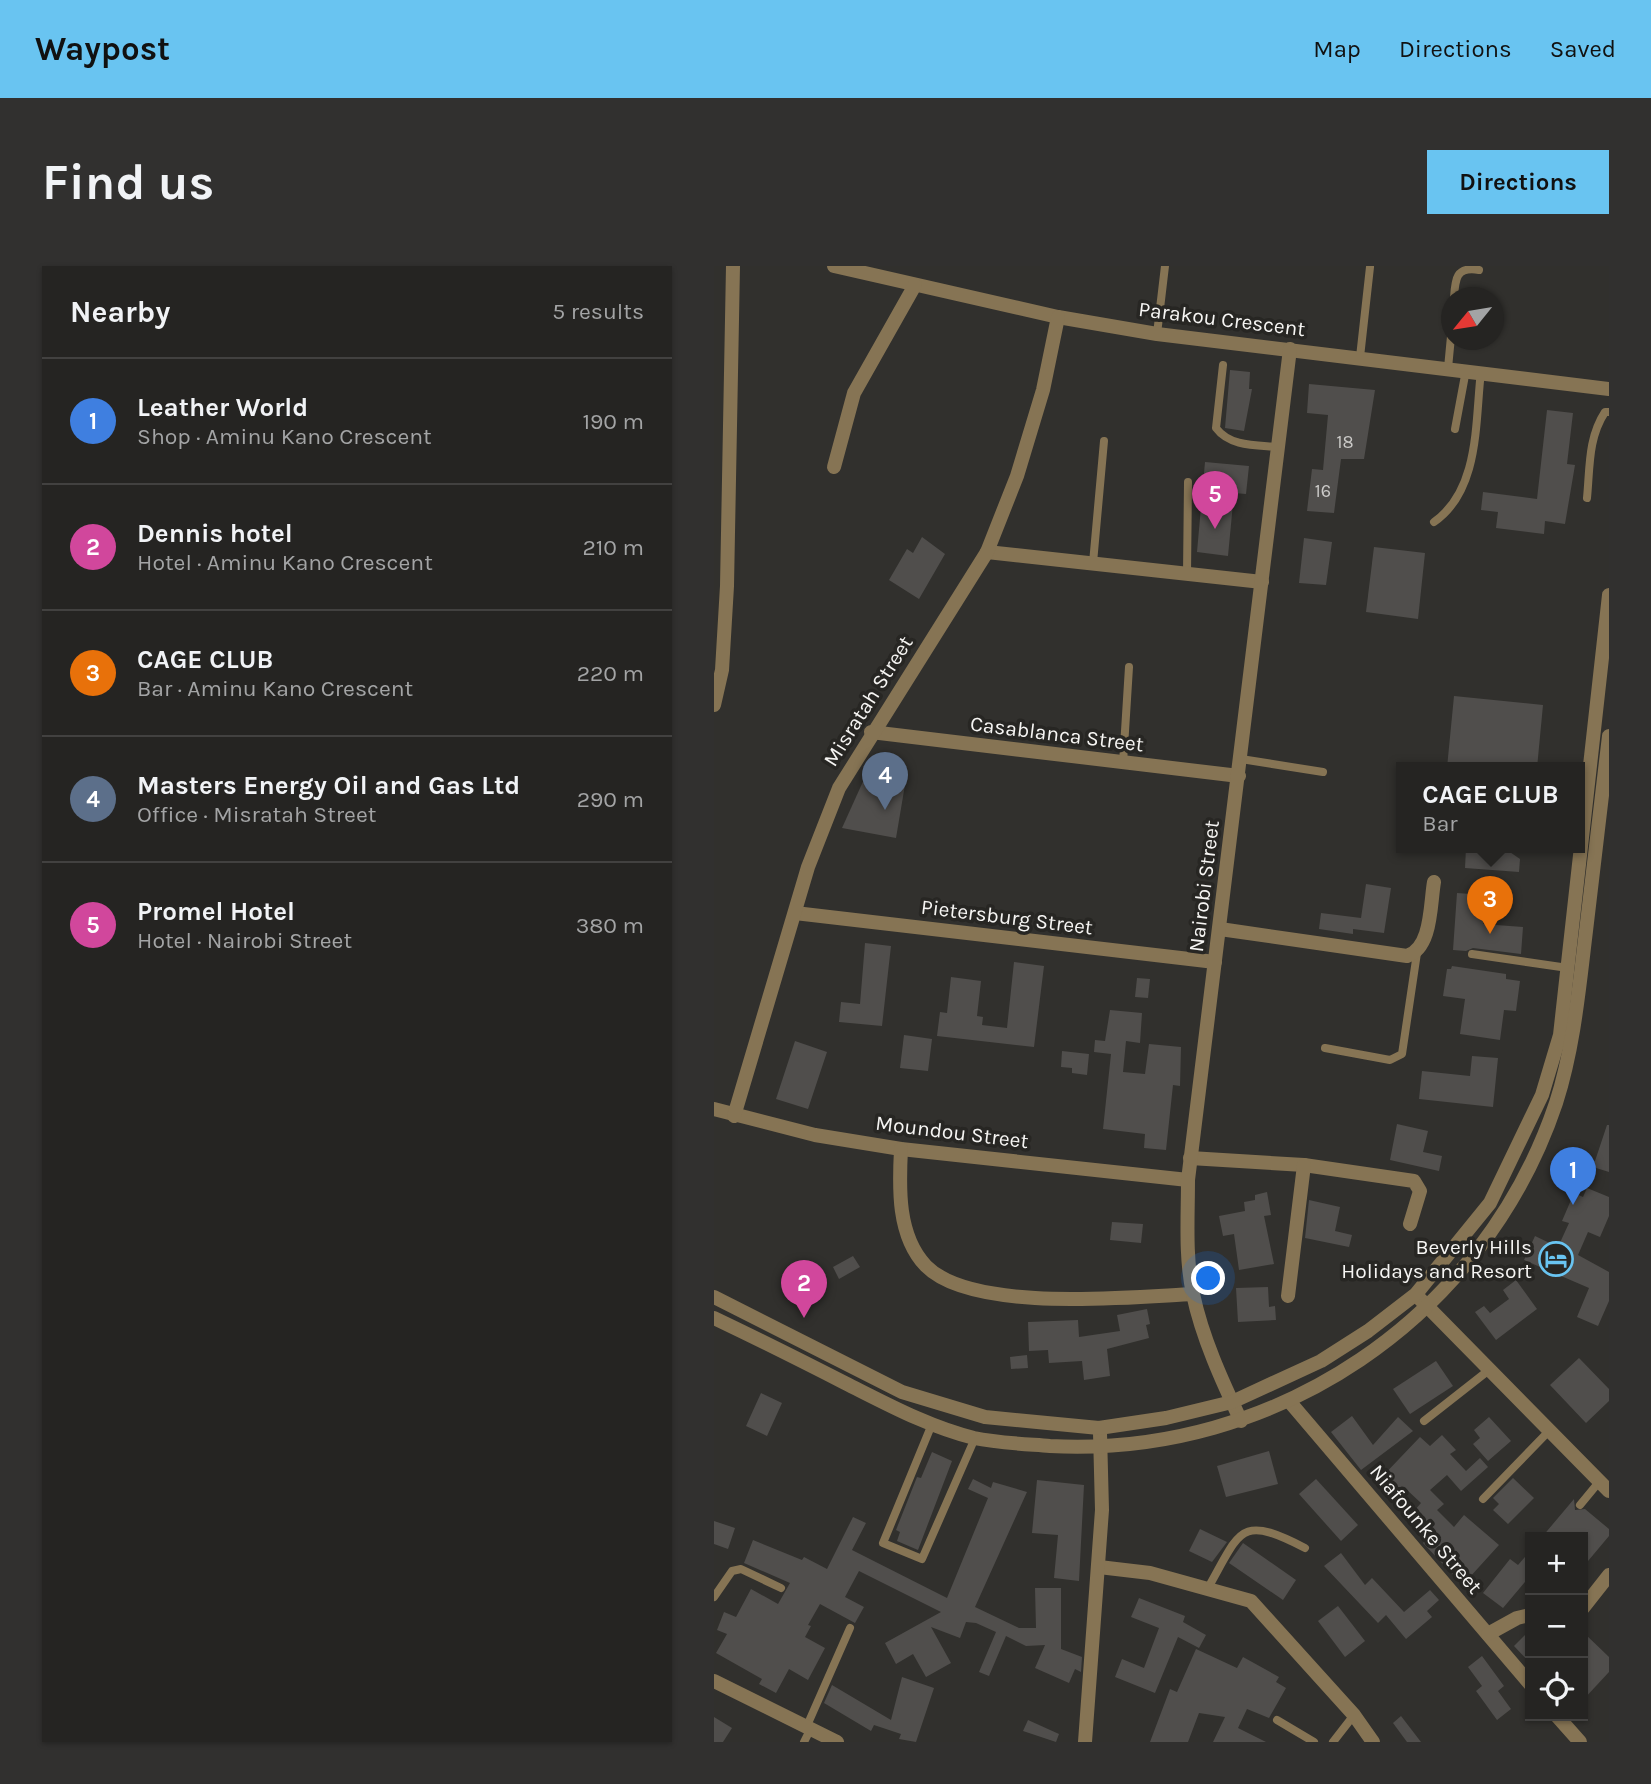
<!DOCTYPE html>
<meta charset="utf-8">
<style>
:root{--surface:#252422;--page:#31302f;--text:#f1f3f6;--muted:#a3a4a5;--line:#424140;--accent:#69c4f1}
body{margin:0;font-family:Karla,sans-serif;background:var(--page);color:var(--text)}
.controls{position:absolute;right:21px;bottom:21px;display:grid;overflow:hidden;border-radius:0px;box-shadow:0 2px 5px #0004}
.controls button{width:63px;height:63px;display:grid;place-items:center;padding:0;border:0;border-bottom:2px solid var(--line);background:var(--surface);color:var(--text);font:35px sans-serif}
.compass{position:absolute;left:727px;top:21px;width:63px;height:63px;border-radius:50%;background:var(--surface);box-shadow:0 2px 5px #0004;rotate:240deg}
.you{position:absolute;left:495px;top:1013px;width:24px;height:24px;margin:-18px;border:5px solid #fff;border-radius:50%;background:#1a73e8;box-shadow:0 0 0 10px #1a73e833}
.badge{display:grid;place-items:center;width:46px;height:46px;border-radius:50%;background:var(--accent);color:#fff;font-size:23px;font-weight:700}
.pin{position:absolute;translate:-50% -58px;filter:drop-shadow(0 2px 4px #0008)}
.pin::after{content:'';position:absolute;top:37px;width:24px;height:21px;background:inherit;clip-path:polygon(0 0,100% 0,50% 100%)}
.popup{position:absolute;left:682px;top:496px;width:189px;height:91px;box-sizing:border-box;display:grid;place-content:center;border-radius:0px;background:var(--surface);filter:drop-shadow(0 2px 5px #0005);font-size:23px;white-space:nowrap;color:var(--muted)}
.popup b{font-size:26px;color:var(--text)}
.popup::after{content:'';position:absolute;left:50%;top:100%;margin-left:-14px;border:14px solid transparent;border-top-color:var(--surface)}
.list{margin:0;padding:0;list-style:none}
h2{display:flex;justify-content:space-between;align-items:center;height:91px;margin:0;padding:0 28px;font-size:30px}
h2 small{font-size:23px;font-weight:400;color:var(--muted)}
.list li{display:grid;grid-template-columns:46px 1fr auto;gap:21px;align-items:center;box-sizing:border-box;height:126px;padding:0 28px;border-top:2px solid var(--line)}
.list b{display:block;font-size:26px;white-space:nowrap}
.list p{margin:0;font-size:23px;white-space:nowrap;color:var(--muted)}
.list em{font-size:23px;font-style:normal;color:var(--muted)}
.icon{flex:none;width:38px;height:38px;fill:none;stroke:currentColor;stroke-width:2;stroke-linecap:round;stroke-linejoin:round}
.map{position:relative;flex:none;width:895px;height:1476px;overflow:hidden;border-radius:0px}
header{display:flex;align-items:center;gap:42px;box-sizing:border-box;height:98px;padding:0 35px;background:var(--accent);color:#111}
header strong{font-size:33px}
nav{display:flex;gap:38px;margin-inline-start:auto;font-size:24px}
.intro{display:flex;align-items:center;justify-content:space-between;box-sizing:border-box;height:168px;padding:0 42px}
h1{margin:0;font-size:49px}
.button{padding:18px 32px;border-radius:0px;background:var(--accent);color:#111;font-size:24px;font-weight:700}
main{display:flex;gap:42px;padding:0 42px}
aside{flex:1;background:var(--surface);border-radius:0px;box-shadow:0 2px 5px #0004}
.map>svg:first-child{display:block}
.building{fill:#504e4c}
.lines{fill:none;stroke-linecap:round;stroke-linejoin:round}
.service{stroke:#867454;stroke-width:8}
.minor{stroke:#867454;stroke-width:14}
.tertiary{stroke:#867454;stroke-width:14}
.labels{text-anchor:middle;stroke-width:7;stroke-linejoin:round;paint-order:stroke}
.number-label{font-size:18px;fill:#cccbc9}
.street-label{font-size:21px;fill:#f6f5f3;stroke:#272623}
.poi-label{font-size:21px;fill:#f6f5f3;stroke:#272623;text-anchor:end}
</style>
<header>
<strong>Waypost</strong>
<nav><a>Map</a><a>Directions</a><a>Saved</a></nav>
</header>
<div class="intro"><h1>Find us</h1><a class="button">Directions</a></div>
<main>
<aside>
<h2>Nearby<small>5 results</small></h2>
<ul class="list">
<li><span class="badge" style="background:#3f7fe0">1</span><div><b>Leather World</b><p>Shop · Aminu Kano Crescent</p></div><em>190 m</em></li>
<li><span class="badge" style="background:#d1479c">2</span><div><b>Dennis hotel</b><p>Hotel · Aminu Kano Crescent</p></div><em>210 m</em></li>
<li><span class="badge" style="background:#e8710a">3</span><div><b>CAGE CLUB</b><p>Bar · Aminu Kano Crescent</p></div><em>220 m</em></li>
<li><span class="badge" style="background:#5c6f8a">4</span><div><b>Masters Energy Oil and Gas Ltd</b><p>Office · Misratah Street</p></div><em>290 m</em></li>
<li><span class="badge" style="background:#d1479c">5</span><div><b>Promel Hotel</b><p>Hotel · Nairobi Street</p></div><em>380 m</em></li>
</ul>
</aside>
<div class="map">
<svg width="895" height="1476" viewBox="0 0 895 1476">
<rect width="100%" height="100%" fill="#31302d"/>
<g class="building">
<path d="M516,104L536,106L535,123H538L530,165L511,162Z"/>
<path d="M595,118L661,124L650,193H627L620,247L593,245L598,203L609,204L614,149L593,147Z"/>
<path d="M833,144L859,147L853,198L861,199L851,258L831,255L830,268L782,262L784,246L767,244L769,226L823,233Z"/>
<path d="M491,196L535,200L532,228L520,227L514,290L483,286Z"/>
<path d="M208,271L231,288L205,333L175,314L193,283L199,287Z"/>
<path d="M590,272L618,276L612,319L585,317Z"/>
<path d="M660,281L711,287L704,353L652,346Z"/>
<path d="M740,430L829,439L823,502H733Z"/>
<path d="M156,500L193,507L182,572L128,562Z"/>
<path d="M752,582H790L806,593L805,606L751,602Z"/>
<path d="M652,618L677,622L670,667L639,663V668L605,663L607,647L647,652Z"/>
<path d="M743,627L771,629L769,658L809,661L807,688L759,682L752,685L739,684Z"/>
<path d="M151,677L177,680L168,760L125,756L127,736L146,738Z"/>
<path d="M300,696L330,700L320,781L223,770L226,746L233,747L237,711L267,715L263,750L269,751L268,759L293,762Z"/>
<path d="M738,700L792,708V713L806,715L802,745L790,744L786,774L746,768L751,733L729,730L733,703H737Z"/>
<path d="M423,712L436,713L434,732L421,731Z"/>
<path d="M396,744L428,747L426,777L412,775L409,806L431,808L435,778L467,781L466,820L459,819L452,884L430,882L431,868L389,863L397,788L380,786L381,774L391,775Z"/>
<path d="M190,769L218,773L214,805L186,802Z"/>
<path d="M81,775L113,786L94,843L62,833Z"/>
<path d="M348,785L375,788L373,809L358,807V802L347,801Z"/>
<path d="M758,790L784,792L779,841L705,833L708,805L756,810Z"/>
<path d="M683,858L714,865L709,886L728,890L725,905L676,894Z"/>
<path d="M893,859H895V906L879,901Z"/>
<path d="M873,922L895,931V950L886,971L874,966L864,989L895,1006V1035L884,1060L863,1051L875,1022L810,994L821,970L844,981L855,957L848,955L860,927L869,931Z"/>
<path d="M553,926L557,949L550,950L560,998L525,1004L520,968L509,970L505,950L531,945L530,936L541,934V929Z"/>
<path d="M595,934L626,941L621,965L638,969L635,981L591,972Z"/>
<path d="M398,956L429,958L427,977L396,974Z"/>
<path d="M139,990L146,1001L125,1013L119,1001Z"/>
<path d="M802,1014L823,1043L782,1074L761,1046L770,1040L776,1047L795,1033L789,1024Z"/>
<path d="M554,1021L555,1041L561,1040L562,1054L524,1056L522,1022Z"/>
<path d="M433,1043L436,1058L432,1059L435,1072L393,1083L396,1110L370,1114L368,1095L335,1097L334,1084L315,1085L314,1056L364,1054L365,1071L406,1065L403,1049Z"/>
<path d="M313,1089L314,1102L297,1103L296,1091Z"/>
<path d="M865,1092L895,1123V1135L872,1157L836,1119Z"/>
<path d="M722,1095L739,1120L696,1148L679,1123Z"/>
<path d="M47,1127L68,1137L53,1170L32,1160Z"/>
<path d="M638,1150L659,1179L684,1151L699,1165L647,1204L617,1166Z"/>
<path d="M775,1151L797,1175L774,1195L759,1178L766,1172L760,1164Z"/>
<path d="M728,1169L742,1184L736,1188L752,1205L766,1192L774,1201L747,1225L733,1209L716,1224L730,1238L723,1244L740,1261L750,1249L785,1279L755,1312L750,1308L744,1314L709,1277L713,1273L693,1253L707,1237L692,1223L684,1232L665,1214L706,1171L716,1180Z"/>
<path d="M555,1185L564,1218L512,1231L503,1200Z"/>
<path d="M218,1186L238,1195L204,1284L183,1275L186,1266L182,1264L203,1211L207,1212Z"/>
<path d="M799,1212L820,1232L794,1258L779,1244L785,1238L779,1232Z"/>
<path d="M259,1213L277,1222L279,1216L313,1226L261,1341L305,1362H322L321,1322H347V1383L368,1391L367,1406L361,1403L355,1417L321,1402L331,1379L312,1380L292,1370L275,1410L265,1406L282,1366L262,1357L252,1356L246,1372L217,1361L237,1397L212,1411L199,1388L182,1398L171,1377L227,1346L145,1305L131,1331L150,1341L141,1357L106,1338L94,1359L97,1360L91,1371L111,1382L94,1414L75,1403L62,1427L45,1418L48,1413L2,1387L13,1368L3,1364L10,1346L22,1351L37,1323L64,1338L76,1317L30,1297L39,1274L88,1294L90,1291L113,1303L139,1251L152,1257L138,1284L233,1332L274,1232L254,1223Z"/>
<path d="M602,1213L644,1259L627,1275L585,1228Z"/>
<path d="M323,1214L370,1219L365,1315L340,1312L344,1269L318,1267Z"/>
<path d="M860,1233L861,1244L871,1243L895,1263V1270L869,1301V1271H828Z"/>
<path d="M0,1255L21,1262L14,1283L0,1278Z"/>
<path d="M486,1263L513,1276L498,1296L475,1285Z"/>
<path d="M529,1277L582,1314L569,1334L515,1297Z"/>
<path d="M816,1285V1310L789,1342L769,1327L796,1293L804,1299Z"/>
<path d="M627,1287L651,1319L658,1312L690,1346L716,1324L725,1334L713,1345L718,1351L692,1373L672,1349L664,1357L610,1300Z"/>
<path d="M425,1332L471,1350L469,1356L492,1369L485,1382L464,1371L441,1427L401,1411L408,1393L430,1402L445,1362L417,1351Z"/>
<path d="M624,1340L651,1375L631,1391L604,1355Z"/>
<path d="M816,1364V1397L800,1380Z"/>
<path d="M869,1366L895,1391V1406L869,1434Z"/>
<path d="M482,1383L523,1402L529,1391L565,1411L562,1416L572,1422L555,1452L533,1443L524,1462L552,1476H499L511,1451L485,1447L474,1476H436L456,1423L463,1426Z"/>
<path d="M768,1390L790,1420L784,1425L797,1443L783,1454L762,1425L768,1420L754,1401Z"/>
<path d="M188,1411L220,1422L202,1476L185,1473L187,1468L160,1459L157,1465L110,1437L118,1419L177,1454Z"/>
<path d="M687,1450L707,1476H693L679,1457Z"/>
<path d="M0,1451L18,1462L9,1476H0Z"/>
<path d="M314,1454L345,1468L342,1476L309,1465Z"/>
</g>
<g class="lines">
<g class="service">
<path d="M740,32C741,13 742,0 765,4"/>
<path d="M443,68L451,0"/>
<path d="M646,91L656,1"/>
<path d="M509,99L502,162C516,181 543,179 564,181"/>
<path d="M734,102L738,60"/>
<path d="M741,163L752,104"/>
<path d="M873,232C876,201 874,172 891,146H895"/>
<path d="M720,256C766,224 761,156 767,105"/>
<path d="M379,297L390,175"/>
<path d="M473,308L474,216"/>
<path d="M527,493L609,506"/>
<path d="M409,497L415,401"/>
<path d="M758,688L854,702"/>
<path d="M611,782L676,794L688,788L703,687"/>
<path d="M710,1155L775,1104"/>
<path d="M218,1158L169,1277L208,1293L261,1172"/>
<path d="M769,1233L834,1166"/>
<path d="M866,1239L885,1216"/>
<path d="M494,1322C527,1264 525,1248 591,1282"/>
<path d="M0,1331L18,1305L27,1303L67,1322"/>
<path d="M563,1454L600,1476"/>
<path d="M92,1462L136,1362"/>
<path d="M90,1476L96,1464"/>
<path d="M619,1476L640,1449"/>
</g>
<g class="minor">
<path d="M120,0L344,51L443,68L895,123"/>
<path d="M120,201L140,127L201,19"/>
<path d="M273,286L548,316"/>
<path d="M0,439L8,404L13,320L19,0"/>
<path d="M157,466L525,510"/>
<path d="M81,647L501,696"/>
<path d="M506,663L693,690C718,682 716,639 720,616"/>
<path d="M0,843L101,869L187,883L474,914"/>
<path d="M20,850L94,601L125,522L273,286L303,210L329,124L344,51"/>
<path d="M187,883C185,921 183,970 212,1000C258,1047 416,1031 479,1028"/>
<path d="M476,892L590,899L700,915L706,925L696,958"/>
<path d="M574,1030L590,899"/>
<path d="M705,1032L895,1225"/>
<path d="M575,1135L816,1418"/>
<path d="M527,1155C508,1115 488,1071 479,1028C471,990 474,952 474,914L576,83"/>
<path d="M385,1301L436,1307L537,1335L640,1449L659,1476"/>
<path d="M869,1342L895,1309"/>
<path d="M774,1368L803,1352L816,1349"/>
<path d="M0,1415L123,1476"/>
<path d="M843,1450L866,1476"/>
<path d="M371,1476L388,1244L386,1167"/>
</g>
<g class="tertiary">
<path d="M0,1031L188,1126L271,1151L385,1162L452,1152L518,1136L607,1095L654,1065L702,1028L776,937L828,829L846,769L895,329"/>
<path d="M0,1052C44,1073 88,1095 131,1117C173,1138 215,1161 260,1172C284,1177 311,1178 336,1180C561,1192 770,1052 842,837C860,781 865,722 872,665C880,600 887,535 895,470"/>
</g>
</g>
<defs>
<g id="hotel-ring" transform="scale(1.75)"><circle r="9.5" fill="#272623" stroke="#69c4f1" stroke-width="1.5"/><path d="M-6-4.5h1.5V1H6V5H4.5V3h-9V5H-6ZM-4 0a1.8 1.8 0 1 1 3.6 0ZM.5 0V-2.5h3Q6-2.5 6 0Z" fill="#69c4f1"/></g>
</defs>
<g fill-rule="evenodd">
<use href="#hotel-ring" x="842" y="993"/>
</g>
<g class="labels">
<g class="number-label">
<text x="631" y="182">18</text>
<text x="609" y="231">16</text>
</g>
<g class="street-label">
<text transform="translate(508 53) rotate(7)" y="7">Parakou Crescent</text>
<text transform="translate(154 435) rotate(-58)" y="7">Misratah Street</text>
<text transform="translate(343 468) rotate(7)" y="7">Casablanca Street</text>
<text transform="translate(490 620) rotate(-83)" y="7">Nairobi Street</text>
<text transform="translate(293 651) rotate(7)" y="7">Pietersburg Street</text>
<text transform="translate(238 866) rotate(7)" y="7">Moundou Street</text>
<text transform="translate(712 1263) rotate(50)" y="7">Niafounke Street</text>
</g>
<g class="poi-label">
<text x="818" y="988">Beverly Hills<tspan x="818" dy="24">Holidays and Resort</tspan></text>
</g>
</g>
</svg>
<div class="controls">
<button>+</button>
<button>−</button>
<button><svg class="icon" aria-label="locate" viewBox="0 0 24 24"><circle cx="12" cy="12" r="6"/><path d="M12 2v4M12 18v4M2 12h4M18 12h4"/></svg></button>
</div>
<svg class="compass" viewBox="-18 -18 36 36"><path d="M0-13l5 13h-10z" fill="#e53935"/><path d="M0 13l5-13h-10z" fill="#a3a4a5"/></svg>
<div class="you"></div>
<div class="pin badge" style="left:859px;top:939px;background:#3f7fe0">1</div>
<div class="pin badge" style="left:90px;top:1052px;background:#d1479c">2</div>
<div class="pin badge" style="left:776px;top:668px;background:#e8710a">3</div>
<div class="popup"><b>CAGE CLUB</b>Bar</div>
<div class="pin badge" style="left:171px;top:544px;background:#5c6f8a">4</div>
<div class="pin badge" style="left:501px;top:263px;background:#d1479c">5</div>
</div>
</main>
